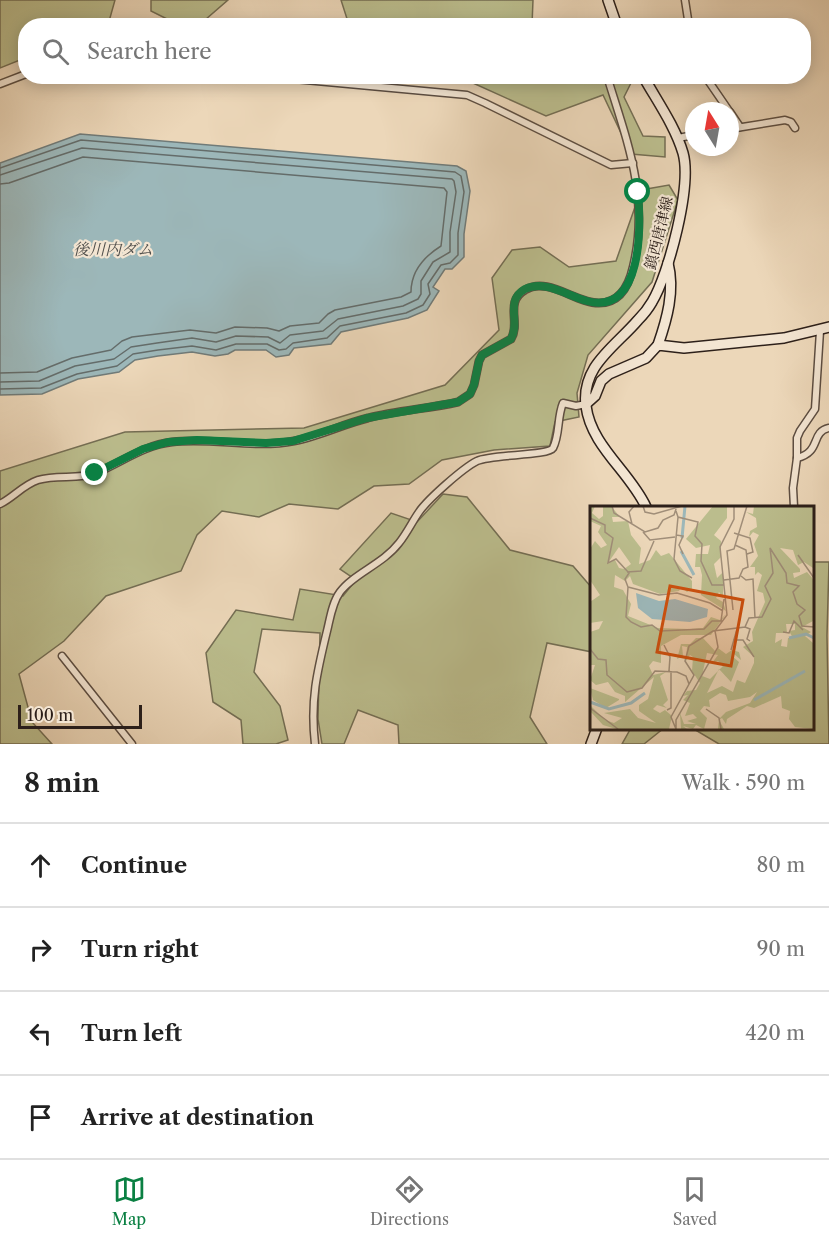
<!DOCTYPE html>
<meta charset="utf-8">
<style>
:root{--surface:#fff;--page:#f2f2f2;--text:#222;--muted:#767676;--line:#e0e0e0;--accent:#0b8043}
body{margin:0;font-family:"Libre Caslon Text","Noto Serif JP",serif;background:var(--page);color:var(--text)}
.compass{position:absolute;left:685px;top:102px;width:54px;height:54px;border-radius:50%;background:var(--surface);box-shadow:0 3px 15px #0003;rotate:349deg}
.scale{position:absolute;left:18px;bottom:15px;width:124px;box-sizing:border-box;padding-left:6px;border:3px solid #2d201a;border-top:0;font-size:16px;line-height:21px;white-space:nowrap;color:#2d201a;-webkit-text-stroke:4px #f3e5d2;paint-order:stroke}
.stop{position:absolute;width:18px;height:18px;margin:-14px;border:4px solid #0b8043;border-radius:50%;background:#fff}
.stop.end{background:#0b8043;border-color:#fff;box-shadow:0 2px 6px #0008}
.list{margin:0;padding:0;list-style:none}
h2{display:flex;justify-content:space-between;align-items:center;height:78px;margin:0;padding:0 24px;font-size:26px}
h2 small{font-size:20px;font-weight:400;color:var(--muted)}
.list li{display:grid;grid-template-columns:39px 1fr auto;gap:18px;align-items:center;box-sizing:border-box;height:84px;padding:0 24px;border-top:2px solid var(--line)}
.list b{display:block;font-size:22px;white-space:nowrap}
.list em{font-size:20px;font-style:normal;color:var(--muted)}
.icon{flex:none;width:33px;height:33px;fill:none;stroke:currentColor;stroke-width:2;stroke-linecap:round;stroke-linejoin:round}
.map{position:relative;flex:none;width:829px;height:744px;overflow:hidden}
.search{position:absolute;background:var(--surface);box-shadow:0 3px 15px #0003;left:18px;right:18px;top:18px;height:66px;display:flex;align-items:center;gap:15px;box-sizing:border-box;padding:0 21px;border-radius:24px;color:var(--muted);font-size:22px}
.sheet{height:414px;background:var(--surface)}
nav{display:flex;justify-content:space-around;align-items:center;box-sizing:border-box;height:84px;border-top:2px solid var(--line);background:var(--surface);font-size:16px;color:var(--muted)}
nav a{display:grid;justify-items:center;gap:3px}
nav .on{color:var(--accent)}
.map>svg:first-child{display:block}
.green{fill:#bbbd8d;stroke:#746e54;stroke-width:1.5}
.water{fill:#9cb7b9;stroke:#707b79;stroke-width:1.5}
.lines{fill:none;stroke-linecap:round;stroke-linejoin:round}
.shore{stroke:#646c6a;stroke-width:1.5}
.street-casing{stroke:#5d4e42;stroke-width:9}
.secondary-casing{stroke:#2d201a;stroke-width:12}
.street{stroke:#f3e5d2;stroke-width:6}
.secondary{stroke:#f3e5d2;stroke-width:9}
.route{stroke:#0b8043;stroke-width:8}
.labels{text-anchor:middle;stroke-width:4.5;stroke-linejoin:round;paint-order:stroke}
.street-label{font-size:15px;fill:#2d201a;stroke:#f3e5d2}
.water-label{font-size:16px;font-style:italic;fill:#4e4d4a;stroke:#f3e5d2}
.inset-river{fill:none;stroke:#9cb7b9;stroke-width:3}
.inset-road{fill:none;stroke:#a08e79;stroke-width:1.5}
.view{fill:#cc500e;fill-opacity:0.15;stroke:#cc500e;stroke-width:3}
.inset-edge{fill:none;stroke:#2d201a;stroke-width:3}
</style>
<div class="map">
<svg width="829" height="744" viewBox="0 0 829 744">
<rect width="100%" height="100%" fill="#ecd7b9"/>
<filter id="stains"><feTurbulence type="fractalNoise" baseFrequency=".00333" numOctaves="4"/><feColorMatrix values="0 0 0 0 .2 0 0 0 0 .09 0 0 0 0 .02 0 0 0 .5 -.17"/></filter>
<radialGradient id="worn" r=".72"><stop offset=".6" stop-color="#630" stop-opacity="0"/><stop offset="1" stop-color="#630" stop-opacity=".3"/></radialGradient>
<g class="green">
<path d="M0,0H115L108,25L26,26L25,58L0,68Z"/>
<path d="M151,0H228L198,26L179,25L151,11Z"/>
<path d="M341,0H533L532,25H349Z"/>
<path d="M396,77H631L633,79L624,97L643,136L665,137V157L631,154L603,95L546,116L473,83Z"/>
<path d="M669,185L678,200L652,282L588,355L577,393L579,417L555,422L550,446L494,450L442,460L409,484L374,486L338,509L289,504L259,517L222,511L197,535L181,571L106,596L64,641L19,674L32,722L52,744H0V471L125,432L304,428L445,385L499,330L492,278L512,250L540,247L569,267L616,261L641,190Z"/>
<path d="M443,494L467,497L510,550L573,566L592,588V652L547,643L530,717L547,744H399L398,725L358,710L344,744H322L318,719L320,633L262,629L254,672L280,706L288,740L276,744H243L241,720L213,702L206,653L236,610L293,620L300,589L343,596L356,580L340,569L391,513L417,522Z"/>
<path d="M813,562H829L827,636L829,744H719L692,728H812Z"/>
<path d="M631,728H664L644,744H622Z"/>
</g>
<path class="water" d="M80,134L457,166L466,171L470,191L464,234V257L452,269H445L433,287L439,291L427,310L408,318L341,332L331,344L294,348L289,355L276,357L266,350H235L228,354L215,356L192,352L158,356L135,360L119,372L78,379L42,394L0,395V163Z"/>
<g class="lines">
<g class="shore">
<path d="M0,168L81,140L455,172L461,176L464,192L458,233V255L450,263L441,265L428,284L430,294L423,305L406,313L340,326L327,338L293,343L286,349L279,350L267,344H236L216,350L192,346L158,350L133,354L117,366L77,374L41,388L0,389"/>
<path d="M0,175L82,148L452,179L454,181L456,192L450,232V252L433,262L421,281V294L418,299L403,306L338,319L323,331L290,335L280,343L268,337L236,336L216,342L192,338L157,343L131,347L114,359L75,366L39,381L0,382"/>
<path d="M0,184L9,183L83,157L444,188L447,192L441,246C425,256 411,271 411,292L401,297L335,310L328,314L319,323L290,326L279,331L267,328L235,327L216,333L190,330L132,337L122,341L111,350L72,358L37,372L0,373"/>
</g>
<g class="street-casing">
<g id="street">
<path d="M685,0L689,26"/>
<path d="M262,76L467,95L485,103L611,165L633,163"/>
<path d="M705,76L729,111"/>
<path d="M0,84L26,74"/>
<path d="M730,112L740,127"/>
<path d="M730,129L785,120L791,122L795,128"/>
<path d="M678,138L694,135"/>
<path d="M797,458C822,452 810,432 829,428"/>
<path d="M0,504C14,497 23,485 38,480C57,474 78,480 96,473C122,462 144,445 172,442C212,437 254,449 294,441C320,436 343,424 368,418C398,410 428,409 458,402L470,394L474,385L479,361L482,355L511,339C521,323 504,302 525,290C548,276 575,303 599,303C620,303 629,285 633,267C650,198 627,141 607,76"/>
<path d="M794,507L793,488L797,458V438L800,431L815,409L820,331"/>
<path d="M62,656L132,744"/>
<path d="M315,744C310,701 317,672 327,631C330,619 332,603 340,592C353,574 383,564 399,543C407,533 412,522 419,512C428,499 463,468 477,461C492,454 548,456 553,448C560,435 557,417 563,403L576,406L586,404"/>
</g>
</g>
<g class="secondary-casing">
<g id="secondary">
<path d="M608,0L617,26"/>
<path d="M643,76C657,101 675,126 683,153C692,185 669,274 652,302C648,309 643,315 638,320C615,347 581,366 586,406C591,446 630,472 646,507"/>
<path d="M658,345C667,319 675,291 668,263"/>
<path d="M586,404L595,396L601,381L609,374L646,358L658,345L684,348L784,338L829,327"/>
<path d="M591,744L597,728"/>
</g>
</g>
<use href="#street" class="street"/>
<use href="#secondary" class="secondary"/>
</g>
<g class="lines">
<path class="route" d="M95,473L143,449L168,442L197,440L266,443L293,441L367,418L458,402L470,394L474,385L479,361L482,355L511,339C521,322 504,301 525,289C544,279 568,296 587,301C643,316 641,227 638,192"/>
</g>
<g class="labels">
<g class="street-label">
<text transform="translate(659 233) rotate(-76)" y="5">鎮西唐津線</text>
</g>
<g class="water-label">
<text x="113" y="255">後川内ダム</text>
</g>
</g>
<g transform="translate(590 506)">
<rect width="224" height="224" fill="#ecd7b9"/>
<path d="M0,0H5L2,7L9,13L13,10V0H21L30,11H22L23,16L38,15L41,29L51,42L49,58L60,54L66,44L71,50L79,47L102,75V83L97,86L91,81L89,85L70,88L43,78L40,70L35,75L25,69L24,81L33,84L41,98L38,110L68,122L100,123L113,122L121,111L130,114L136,108L121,129H91L71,140V157L63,155L59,160L63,169L76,166L70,170L78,194L73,199L77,202L67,199L63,203L70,207L75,204L82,210L79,223H26L13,219L0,205V199L15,214L24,217L32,212L14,207L40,203L48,212L66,217L49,205V199L58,193L64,171L35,196V190L25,186L18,176L6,179L0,174L5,159H0V126L9,123L13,115L0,117V96L10,89L0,74V43L5,35L11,42L17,39L8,26L11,20L0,15ZM29,41L41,58L34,63L29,62L25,54L18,57ZM123,0H137V12L124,29L131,35V51L124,58L127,72L133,66V92L129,86L126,92L133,96L136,105L111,89L112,69L110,61H105L106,48H118L120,39L106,42L96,33ZM164,0H223V62L214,56L208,59L203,44L190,42L210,63V66L203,67L204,72L217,66L223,73V115L212,121L221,126L215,130L223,137V223L205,221L199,213L200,205L192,202L191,190L164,202L157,200L137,213L136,218L132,212L129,214L134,223H128L129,213L136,206L160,197L167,186L160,191L138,195L136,189L130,187L119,194L120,201L114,200L110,205L117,212L114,223L106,219L103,223L93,220L97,223H91L90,207L94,218H106L97,215L107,212L103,208L95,210L100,197L93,194L98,189L93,190L97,185L106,184L110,177L102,165L103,151L100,149L96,155L97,141L92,140L93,150L87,153L91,138H100L106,132H113L126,146L128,142L136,148L142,144L149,146L151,154L144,148L142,150L149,156L141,176L129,163L117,187L132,180L143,186L147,174L155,177L164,157V151L153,141L163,135L162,126L175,96L173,87L167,85L172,69L168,66L165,69V61H160L168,50L164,38L169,29L163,26L159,31L160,25L167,21L166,12L156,6L163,8ZM196,118H205V124L199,125L203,132H198L197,141L191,140L192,133L185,137L186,127H197ZM117,147L128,149L122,157L128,155L133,160L120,173L112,170ZM0,182L29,193V194L16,202L3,194Z" fill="#bbbd8d" fill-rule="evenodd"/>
<path d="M46,87L69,95L85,93L118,103L117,111L100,116L62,113L48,102Z" fill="#9cb7b9"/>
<path class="inset-river" d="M92,32L95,0M91,45L104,69M199,132L216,128L224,132M164,194L215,165M0,196L19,203L41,197L55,187"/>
<path class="inset-road" d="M22,0L24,7L55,26L68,22L73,14L84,9L87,0M53,0L55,6L64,8L92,0M86,5L88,11L108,16L105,30L112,38L111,55L122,79H134M88,11L84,53L90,65L102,72M0,12L15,19V26L23,32L18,57L26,53L39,67L35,73L38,81L36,111L41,116L51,121L62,119L70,125L114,123L122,115H131L134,93M42,18L39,6L44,0M53,26L60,34L85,31M144,27L160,32L163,46L157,48M86,29L93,30L89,39L93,48M208,49L224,72M37,66L51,65L64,35M151,70L156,74L163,73L165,112M134,74L149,72L153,63L158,61L156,44L145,39M38,81L69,89L87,87L120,97L133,105M143,104L137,45L144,43L157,0M155,121L160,123L157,133L160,135M193,126L199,127L204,115L213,124M143,134H153L164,151M74,139L80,151L79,165M0,143L8,153L16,154L17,169L37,186L52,182L65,165L87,166L96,170L99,178M141,144L147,123M0,202L28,223M116,203L129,212L131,223M77,204L81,202V165M86,223L81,211L104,169L95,155L99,140L123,125L155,121L159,112L172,111L181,93L175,80L183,67L180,42L196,67L197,77L209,80L203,86L207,98L215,104L209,110L212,120L224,121M86,223V214L128,141L125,125L137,109L130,41L144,13V0"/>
<path class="view" d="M80,80L153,94L141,160L67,146Z"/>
<rect width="224" height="224" class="inset-edge"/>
</g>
<rect width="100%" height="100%" filter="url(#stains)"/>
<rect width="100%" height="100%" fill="url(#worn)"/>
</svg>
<svg class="compass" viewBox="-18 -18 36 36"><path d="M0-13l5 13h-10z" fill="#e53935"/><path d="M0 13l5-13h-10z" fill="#767676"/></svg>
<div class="scale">100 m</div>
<div class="stop" style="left:638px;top:192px"></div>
<div class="stop end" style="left:95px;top:473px"></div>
<div class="search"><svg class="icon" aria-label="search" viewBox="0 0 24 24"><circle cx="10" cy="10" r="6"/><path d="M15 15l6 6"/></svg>Search here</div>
</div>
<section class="sheet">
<h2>8 min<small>Walk · 590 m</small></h2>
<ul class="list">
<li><svg class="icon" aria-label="ahead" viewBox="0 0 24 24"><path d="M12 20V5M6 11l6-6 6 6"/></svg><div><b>Continue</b></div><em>80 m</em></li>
<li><svg class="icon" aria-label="right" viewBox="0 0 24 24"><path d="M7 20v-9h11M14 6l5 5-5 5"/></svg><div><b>Turn right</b></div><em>90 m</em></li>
<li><svg class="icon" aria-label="left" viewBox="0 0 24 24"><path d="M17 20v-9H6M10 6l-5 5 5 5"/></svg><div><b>Turn left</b></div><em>420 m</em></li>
<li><svg class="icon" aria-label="arrive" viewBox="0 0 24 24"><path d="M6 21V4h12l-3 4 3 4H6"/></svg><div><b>Arrive at destination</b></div></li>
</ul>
</section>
<nav>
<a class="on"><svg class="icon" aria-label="map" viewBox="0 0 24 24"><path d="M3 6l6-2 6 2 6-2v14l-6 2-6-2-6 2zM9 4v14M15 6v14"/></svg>Map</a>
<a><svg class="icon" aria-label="directions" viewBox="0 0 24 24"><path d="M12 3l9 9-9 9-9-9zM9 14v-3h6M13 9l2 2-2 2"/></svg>Directions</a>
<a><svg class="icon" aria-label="saved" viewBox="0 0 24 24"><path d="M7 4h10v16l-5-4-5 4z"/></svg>Saved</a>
</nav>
